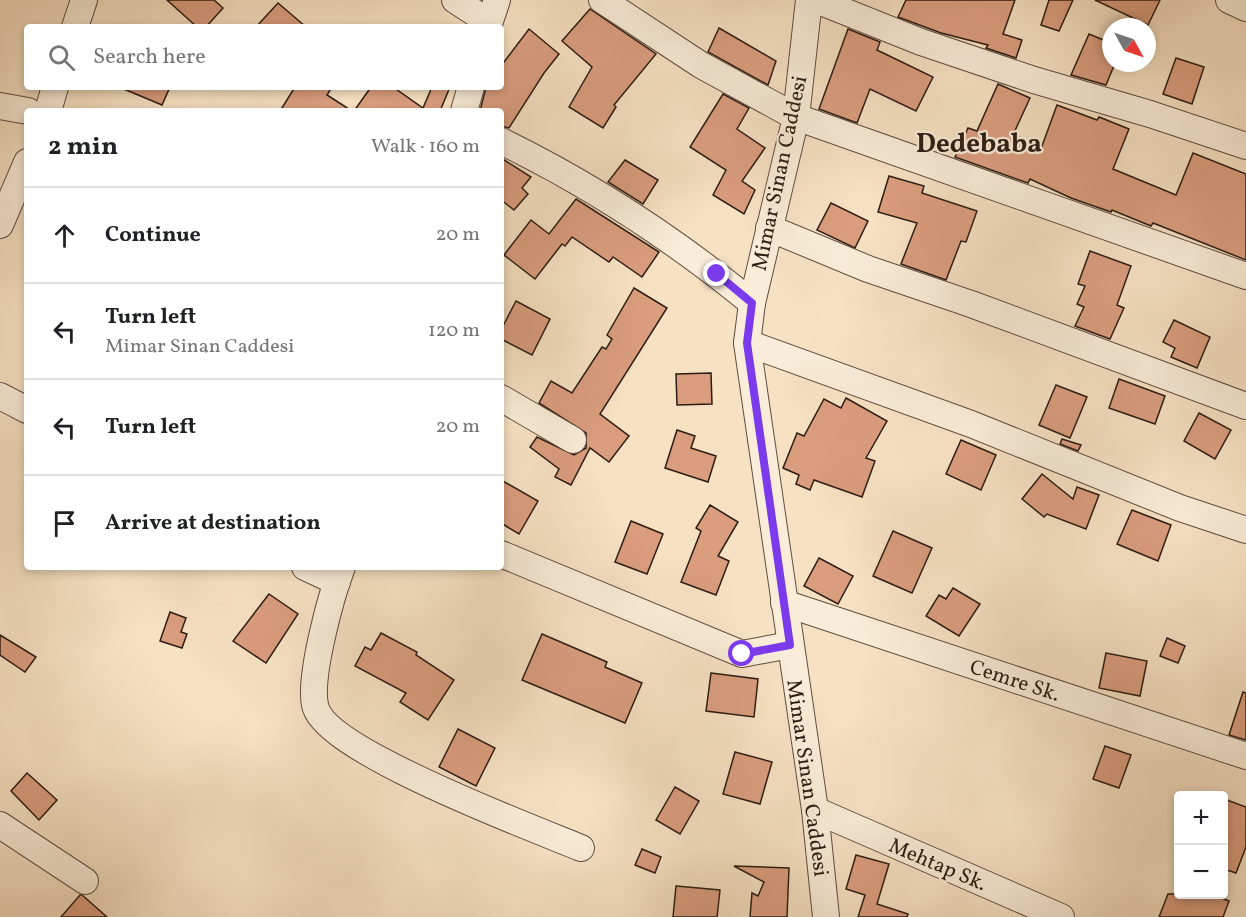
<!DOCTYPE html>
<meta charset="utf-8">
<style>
:root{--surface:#fff;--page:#f2f2f2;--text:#202124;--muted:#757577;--line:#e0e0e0}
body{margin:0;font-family:Vollkorn,serif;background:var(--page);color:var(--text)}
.controls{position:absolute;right:18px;bottom:18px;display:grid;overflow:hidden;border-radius:6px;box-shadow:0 3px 9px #0003}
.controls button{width:54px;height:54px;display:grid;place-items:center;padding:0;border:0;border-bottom:2px solid var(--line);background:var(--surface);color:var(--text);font:30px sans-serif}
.compass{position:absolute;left:1102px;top:18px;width:54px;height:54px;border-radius:50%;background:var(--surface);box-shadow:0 3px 9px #0003;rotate:130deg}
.stop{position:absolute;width:18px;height:18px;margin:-14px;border:4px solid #7c3aed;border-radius:50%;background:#fff}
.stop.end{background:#7c3aed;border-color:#fff;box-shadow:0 2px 6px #0008}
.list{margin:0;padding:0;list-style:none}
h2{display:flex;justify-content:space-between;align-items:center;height:78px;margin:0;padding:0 24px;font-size:26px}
h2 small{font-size:20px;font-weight:400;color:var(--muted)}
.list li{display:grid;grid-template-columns:39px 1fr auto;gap:18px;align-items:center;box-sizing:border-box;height:96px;padding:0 24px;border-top:2px solid var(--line)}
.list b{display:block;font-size:22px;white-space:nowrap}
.list p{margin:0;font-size:20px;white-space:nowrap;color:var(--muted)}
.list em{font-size:20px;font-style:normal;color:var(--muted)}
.icon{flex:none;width:33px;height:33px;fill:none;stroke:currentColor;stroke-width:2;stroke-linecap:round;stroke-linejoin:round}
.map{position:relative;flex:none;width:1246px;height:917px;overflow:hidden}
.search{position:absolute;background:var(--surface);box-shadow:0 3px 9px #0003;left:24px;top:24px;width:480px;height:66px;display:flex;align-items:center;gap:15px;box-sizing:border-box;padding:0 21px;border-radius:6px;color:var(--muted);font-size:22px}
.panel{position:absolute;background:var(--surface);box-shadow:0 3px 9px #0003;left:24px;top:108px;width:480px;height:462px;border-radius:6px}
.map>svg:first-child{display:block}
.building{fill:#da9d7e;stroke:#2d1c13;stroke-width:1.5}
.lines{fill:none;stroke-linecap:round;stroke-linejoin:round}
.minor-casing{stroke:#5f4d3f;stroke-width:28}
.minor{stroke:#f9ecd8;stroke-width:26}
.route{stroke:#7c3aed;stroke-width:8}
.labels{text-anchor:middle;stroke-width:4.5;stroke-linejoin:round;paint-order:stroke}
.street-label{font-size:21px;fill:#2d1c13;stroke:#f9ecd8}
.district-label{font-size:27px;font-weight:bold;fill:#2d1c13;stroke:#f9ecd8}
</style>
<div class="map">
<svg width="1246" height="917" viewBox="0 0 1246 917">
<rect width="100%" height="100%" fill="#f6e1c3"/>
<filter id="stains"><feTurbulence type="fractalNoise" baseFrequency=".00333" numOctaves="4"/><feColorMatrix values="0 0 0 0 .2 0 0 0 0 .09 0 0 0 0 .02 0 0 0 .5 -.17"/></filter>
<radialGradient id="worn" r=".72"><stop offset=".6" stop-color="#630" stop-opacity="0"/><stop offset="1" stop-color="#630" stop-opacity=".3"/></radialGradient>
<g class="building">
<path d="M167,0H214L223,8L206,27H197Z"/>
<path d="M906,0H1015L1003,34L1022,40L1016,58L986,48L988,45L941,33L898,17Z"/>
<path d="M1049,0H1073L1059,31L1041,25Z"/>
<path d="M1095,0H1160L1148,25Z"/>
<path d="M278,3L306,27H256Z"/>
<path d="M590,9L656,54L614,105L616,107L603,128L569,107L592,67L562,41Z"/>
<path d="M719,28L776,61L768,85L708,52Z"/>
<path d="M529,29L559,54L544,73L509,128L501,126V111H480L486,87H501V66Z"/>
<path d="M848,29L880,42L877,50L933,77L916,111L870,89L857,123L819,109Z"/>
<path d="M1089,34L1111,43V63H1115L1106,85L1071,75Z"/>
<path d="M1176,58L1204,67L1192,104L1163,94Z"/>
<path d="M998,84L1030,98L1013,135L1042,146L1057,105L1097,120L1099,117L1129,129L1113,169L1176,195L1193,153L1246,174V260L1153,223L1151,226L1112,210L1111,212L1071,198L1030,179L1028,183L955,157L968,128L977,131Z"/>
<path d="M119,87H170L162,105Z"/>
<path d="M295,87H332L327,95L352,111H280Z"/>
<path d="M371,87H393L423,108L432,87H450L440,111H354Z"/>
<path d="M723,94L749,108L737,129L765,148L742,181L755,190L744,214L713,195L726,170L690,147Z"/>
<path d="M501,158L531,177L522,188L528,194L514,210L501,200Z"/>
<path d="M625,160L658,180L643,204L608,182Z"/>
<path d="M889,176L924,186L922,193L977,211L966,242L961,241L946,280L901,264L917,223L878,212Z"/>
<path d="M576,199L659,252L642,277L613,257L609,262L572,237L565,246L562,244L535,279L504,255L531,220L549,234Z"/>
<path d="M831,203L868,221L855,248L817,230Z"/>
<path d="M1090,251L1131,266L1117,305L1124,308L1110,339L1075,326L1084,307L1077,304L1085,286L1078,284Z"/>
<path d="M634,288L667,308L600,414L629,436L609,462L590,448L571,485L555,477L559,469L530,447L537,437L574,455L586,448V433L539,403L551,381L572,393L602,347L606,349L612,339L607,335Z"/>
<path d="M516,301L550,319L532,355L501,339V330Z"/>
<path d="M1174,320L1210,337L1197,368L1171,357L1175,348L1163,342Z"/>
<path d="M711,373L712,404L677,405L676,374Z"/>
<path d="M1119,379L1165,396L1155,424L1109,408Z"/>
<path d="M1056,385L1087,397L1070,438L1039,425Z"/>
<path d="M846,398L887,421L866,458L875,461L862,497L814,480L810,490L796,484L799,475L783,468L797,433L804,436L824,399L841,408Z"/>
<path d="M1199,413L1231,430L1215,459L1184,441Z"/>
<path d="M677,430L695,436L691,448L716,456L708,482L665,468Z"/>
<path d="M1062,439L1081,445L1078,451L1060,444Z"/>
<path d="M961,440L996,455L981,490L946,474Z"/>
<path d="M1042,474L1073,499L1077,487L1099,495L1086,529L1047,514L1044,517L1022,499Z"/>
<path d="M501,480L538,501L519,534L501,523Z"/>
<path d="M710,505L738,522L718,556L729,561L716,595L681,582L701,531L696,528Z"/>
<path d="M1132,510L1171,525L1158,561L1117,544Z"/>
<path d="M631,521L663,534L647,574L615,562Z"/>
<path d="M893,531L932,548L912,593L873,576Z"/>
<path d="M819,558L853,576L838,604L804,586Z"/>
<path d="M953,588L980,604L959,636L926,616L939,595L946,599Z"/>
<path d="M269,594L298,614L266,663L233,641Z"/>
<path d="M170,612L186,618L181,632L187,634L182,648L160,641Z"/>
<path d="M381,633L417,652L416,655L454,680L428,720L400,702L406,693L355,666L365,647L371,650Z"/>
<path d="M542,634L607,662L605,667L642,683L625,723L522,680Z"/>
<path d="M0,635L36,657L25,672L0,655Z"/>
<path d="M1167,638L1185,646L1178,663L1160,656Z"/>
<path d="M1106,653L1147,661L1140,696L1099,688Z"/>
<path d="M711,673L758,679L754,717L706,711Z"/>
<path d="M1243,692L1246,693V740L1229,735Z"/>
<path d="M458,729L495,748L476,786L439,767Z"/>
<path d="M1105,746L1131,755L1119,788L1093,779Z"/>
<path d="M735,752L772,762L760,804L723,794Z"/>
<path d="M27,773L57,800L39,820L11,791Z"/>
<path d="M675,787L699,801L680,834L656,820Z"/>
<path d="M1224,799L1246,807V847L1236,873L1224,869Z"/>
<path d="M642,849L661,857L655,873L635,865Z"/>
<path d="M856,855L889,864L877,904L908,914L907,917H858L865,895L846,889Z"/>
<path d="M734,866L789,868L787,917H750L752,893L758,896L764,882Z"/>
<path d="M676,886L720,890L717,917H673Z"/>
<path d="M1168,894H1211L1229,901L1223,917H1159Z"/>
<path d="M80,895H82L107,917H61Z"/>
</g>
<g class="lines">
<g class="minor-casing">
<g id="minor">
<path d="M455,0L489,22"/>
<path d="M602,0L701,65L796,117L1246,276"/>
<path d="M809,0L796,117L752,303L747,343L815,810L826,917"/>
<path d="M816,0L921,42L1034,80L1150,114L1246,146"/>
<path d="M1229,0L1246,8"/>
<path d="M75,27L84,0"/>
<path d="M488,27L497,0"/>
<path d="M0,106L28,111"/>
<path d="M48,111L55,87"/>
<path d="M464,111L471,87"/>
<path d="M501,141C591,185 674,239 752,303"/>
<path d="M0,225L27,162"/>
<path d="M769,228L868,269L971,304L1246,406"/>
<path d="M747,343L971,424L1180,508L1246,530"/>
<path d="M0,396L27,410"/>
<path d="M501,398L573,440"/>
<path d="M501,554L742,654L790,645"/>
<path d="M305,567L337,582"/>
<path d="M342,567C331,596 309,676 315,705C323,750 535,829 581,848"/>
<path d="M784,603L1246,756"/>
<path d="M815,810L1061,917"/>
<path d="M0,825L85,881"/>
</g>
</g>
<use href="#minor" class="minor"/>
</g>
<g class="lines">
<path class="route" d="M717,274L752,303L747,343L790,645L742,654"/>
</g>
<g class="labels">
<g class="street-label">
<text transform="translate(779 173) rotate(-78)" y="7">Mimar Sinan Caddesi</text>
<text transform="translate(1015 680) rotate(18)" y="7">Cemre Sk.</text>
<text transform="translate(808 778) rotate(82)" y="7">Mimar Sinan Caddesi</text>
<text transform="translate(938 864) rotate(23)" y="7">Mehtap Sk.</text>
</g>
<g class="district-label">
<text x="979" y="152">Dedebaba</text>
</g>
</g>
<rect width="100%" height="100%" filter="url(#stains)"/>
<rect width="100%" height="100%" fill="url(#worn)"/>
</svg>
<div class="controls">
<button>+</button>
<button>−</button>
</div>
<svg class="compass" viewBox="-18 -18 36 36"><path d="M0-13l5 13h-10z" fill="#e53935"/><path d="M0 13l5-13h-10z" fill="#757577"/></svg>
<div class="stop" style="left:742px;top:654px"></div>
<div class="stop end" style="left:717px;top:274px"></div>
<div class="search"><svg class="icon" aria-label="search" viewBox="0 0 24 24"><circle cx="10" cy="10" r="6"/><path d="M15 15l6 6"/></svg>Search here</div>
<section class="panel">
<h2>2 min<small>Walk · 160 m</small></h2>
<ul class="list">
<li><svg class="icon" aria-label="ahead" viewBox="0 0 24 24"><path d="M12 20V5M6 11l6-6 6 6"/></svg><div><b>Continue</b></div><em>20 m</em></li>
<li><svg class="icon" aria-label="left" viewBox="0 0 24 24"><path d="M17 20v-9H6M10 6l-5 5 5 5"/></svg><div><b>Turn left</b><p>Mimar Sinan Caddesi</p></div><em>120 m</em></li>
<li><svg class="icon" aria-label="left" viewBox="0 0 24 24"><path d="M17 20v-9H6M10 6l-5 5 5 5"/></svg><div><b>Turn left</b></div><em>20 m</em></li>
<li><svg class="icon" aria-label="arrive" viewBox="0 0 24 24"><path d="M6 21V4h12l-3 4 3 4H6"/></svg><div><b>Arrive at destination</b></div></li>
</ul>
</section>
</div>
